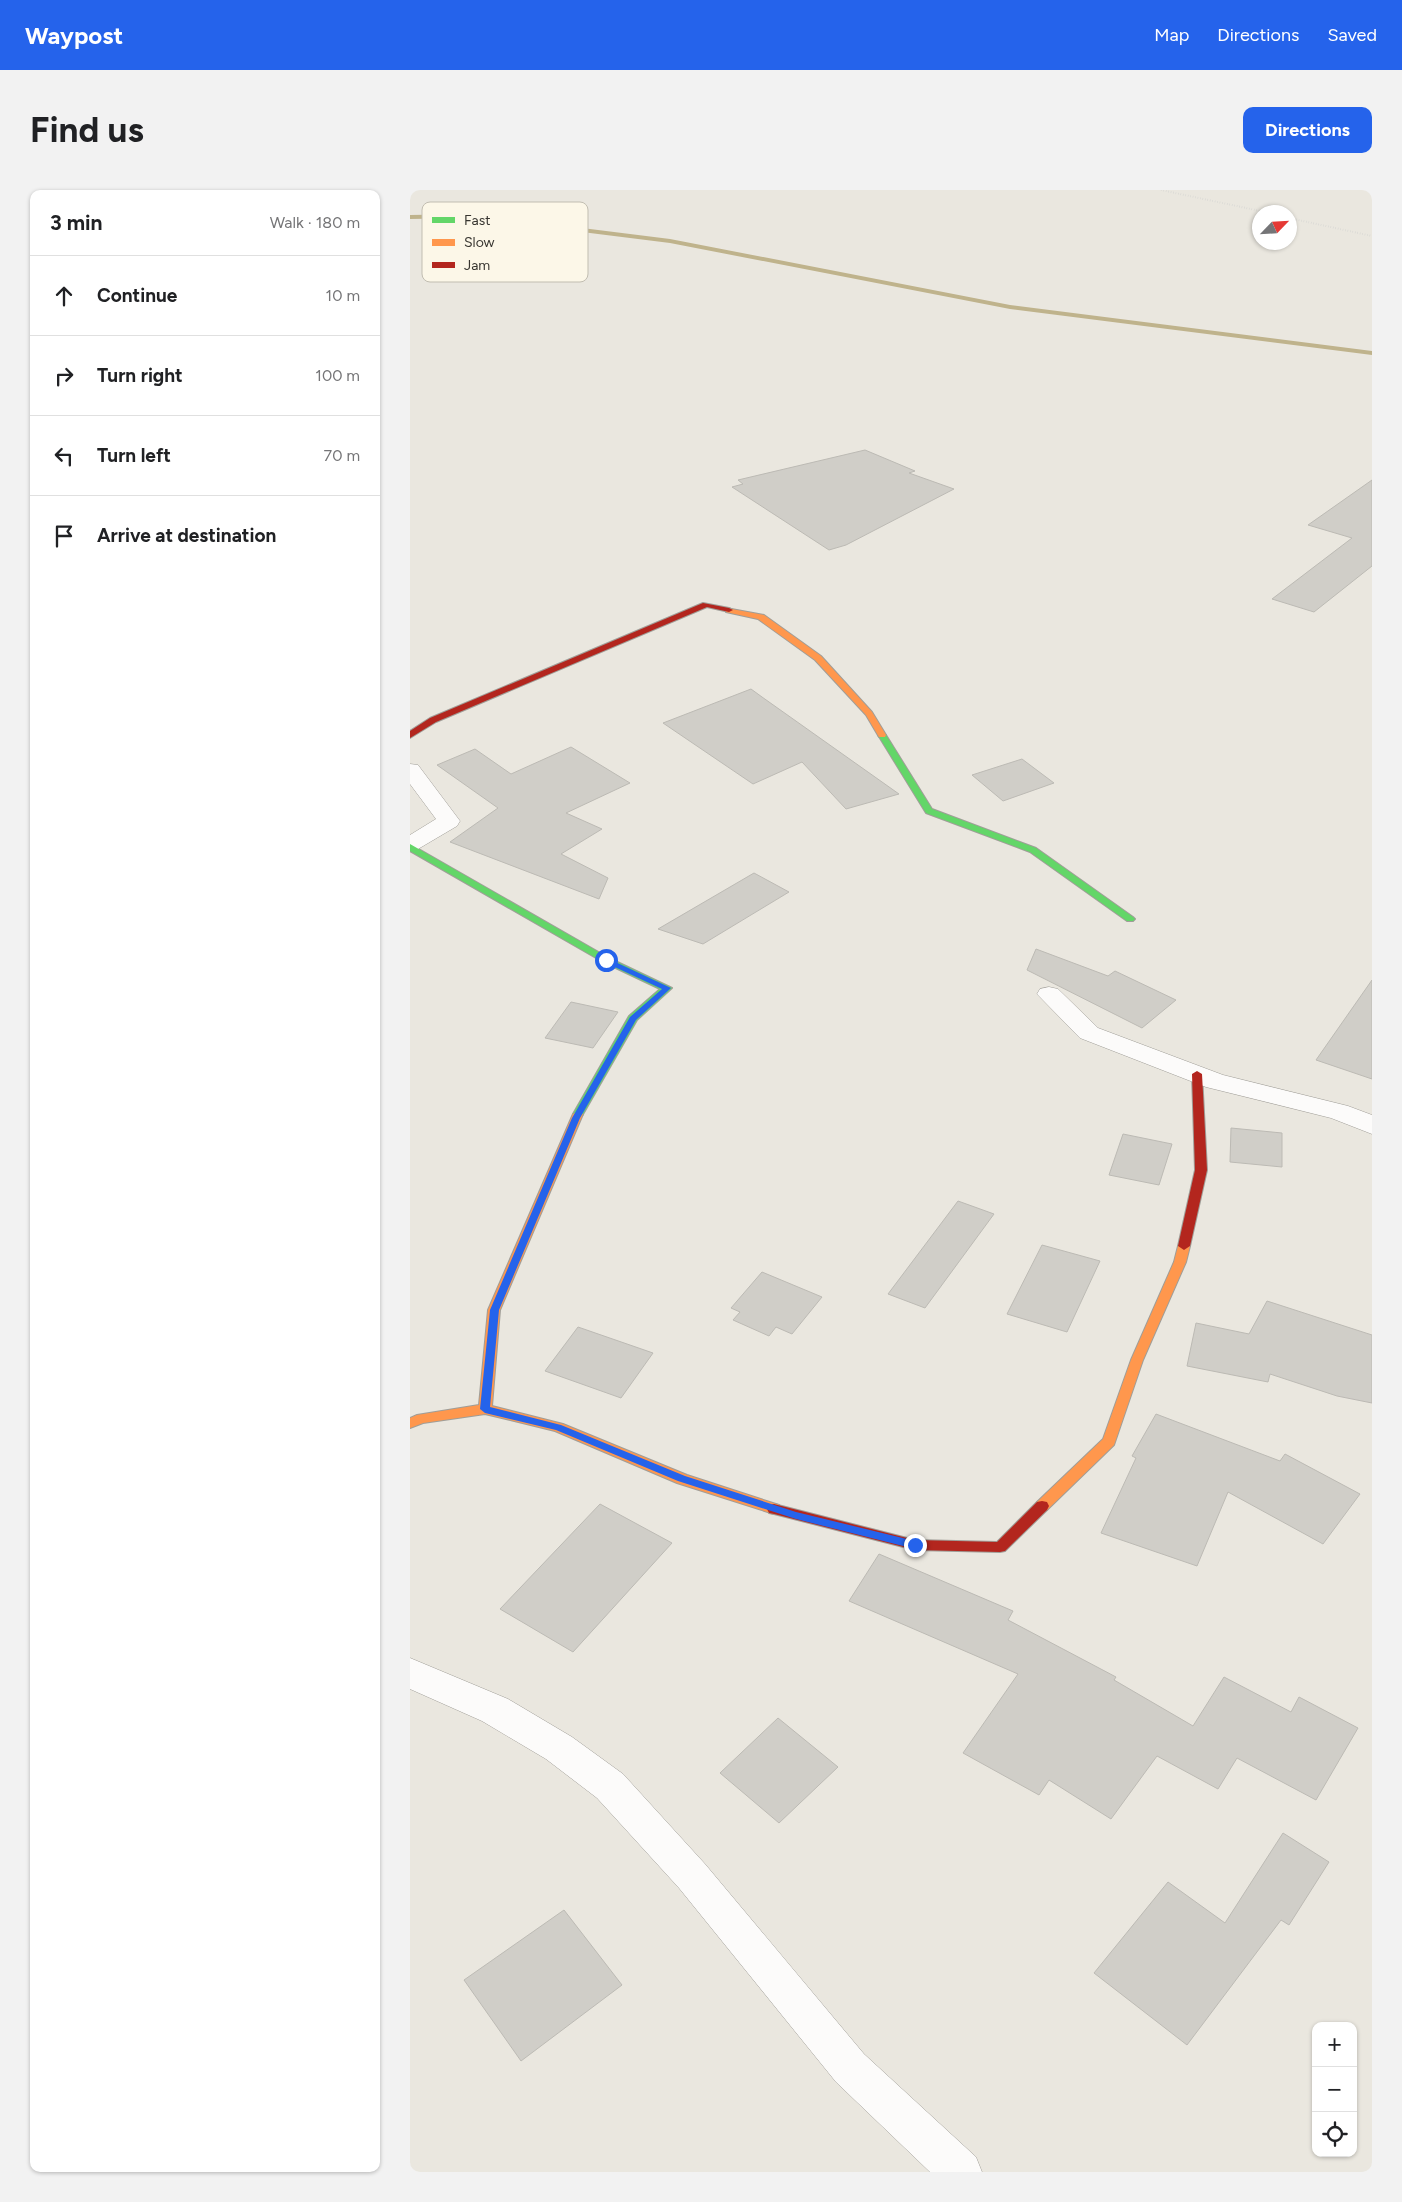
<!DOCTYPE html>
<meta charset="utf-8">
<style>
:root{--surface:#fff;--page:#f2f2f2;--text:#202124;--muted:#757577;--line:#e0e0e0;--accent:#2563eb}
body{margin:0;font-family:Figtree,sans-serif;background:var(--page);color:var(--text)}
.controls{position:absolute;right:15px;bottom:15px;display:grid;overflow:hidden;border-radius:10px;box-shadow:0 1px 4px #0004}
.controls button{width:45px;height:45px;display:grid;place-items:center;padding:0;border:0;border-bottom:1px solid var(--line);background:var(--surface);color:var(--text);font:25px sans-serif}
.compass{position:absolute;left:842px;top:15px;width:45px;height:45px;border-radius:50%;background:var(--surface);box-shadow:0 1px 4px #0004;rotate:65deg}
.stop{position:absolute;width:15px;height:15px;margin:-11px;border:4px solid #2563eb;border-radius:50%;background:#fff}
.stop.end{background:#2563eb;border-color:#fff;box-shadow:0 1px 5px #0008}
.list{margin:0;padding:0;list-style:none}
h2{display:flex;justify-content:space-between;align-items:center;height:65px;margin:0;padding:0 20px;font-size:21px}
h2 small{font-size:16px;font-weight:400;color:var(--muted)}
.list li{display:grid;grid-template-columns:32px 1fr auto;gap:15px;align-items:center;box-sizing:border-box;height:80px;padding:0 20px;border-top:1px solid var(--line)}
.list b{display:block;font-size:19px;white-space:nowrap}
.list em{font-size:16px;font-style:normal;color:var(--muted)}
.icon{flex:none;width:28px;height:28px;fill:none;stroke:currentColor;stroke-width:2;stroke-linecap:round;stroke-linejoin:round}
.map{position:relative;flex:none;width:962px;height:1982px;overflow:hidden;border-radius:10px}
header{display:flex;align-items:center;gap:30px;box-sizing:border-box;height:70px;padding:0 25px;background:var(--accent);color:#fff}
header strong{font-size:24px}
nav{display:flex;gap:28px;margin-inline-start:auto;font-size:18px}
.intro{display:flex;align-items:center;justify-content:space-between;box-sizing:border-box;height:120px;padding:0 30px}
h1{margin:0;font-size:35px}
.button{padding:12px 22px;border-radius:10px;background:var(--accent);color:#fff;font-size:18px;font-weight:700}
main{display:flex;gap:30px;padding:0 30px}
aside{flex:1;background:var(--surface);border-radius:10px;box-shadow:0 1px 4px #0004}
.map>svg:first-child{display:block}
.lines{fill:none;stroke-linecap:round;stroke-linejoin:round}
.stream{fill:#bfb38c;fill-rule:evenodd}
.building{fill:#d0cec8;stroke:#bcbab4}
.street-casing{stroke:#a09e98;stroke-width:1}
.fast-casing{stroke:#a09e98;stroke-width:2}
.slow-casing{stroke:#a09e98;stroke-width:2}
.jam-casing{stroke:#a09e98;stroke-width:2}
.path{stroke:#d3d3d1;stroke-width:2;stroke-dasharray:0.5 2;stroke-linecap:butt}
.street{fill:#fcfbfa;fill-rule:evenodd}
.fast{fill:#63d668;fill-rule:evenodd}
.slow{fill:#ff974d;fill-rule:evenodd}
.jam{fill:#b3261e;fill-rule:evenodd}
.route{fill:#2563eb}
.key{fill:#fcf7e8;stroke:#c1bdb1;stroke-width:1}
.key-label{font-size:14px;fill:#373530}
</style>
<header>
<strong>Waypost</strong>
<nav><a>Map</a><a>Directions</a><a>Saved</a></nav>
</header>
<div class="intro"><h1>Find us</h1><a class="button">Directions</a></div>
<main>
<aside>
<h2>3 min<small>Walk · 180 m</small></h2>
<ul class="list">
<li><svg class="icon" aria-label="ahead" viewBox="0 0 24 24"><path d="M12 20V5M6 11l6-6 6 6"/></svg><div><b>Continue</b></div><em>10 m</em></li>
<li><svg class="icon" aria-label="right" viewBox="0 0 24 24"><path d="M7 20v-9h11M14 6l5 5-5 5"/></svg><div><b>Turn right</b></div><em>100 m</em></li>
<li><svg class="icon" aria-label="left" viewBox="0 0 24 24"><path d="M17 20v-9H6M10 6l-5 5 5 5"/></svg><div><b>Turn left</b></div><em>70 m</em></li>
<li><svg class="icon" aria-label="arrive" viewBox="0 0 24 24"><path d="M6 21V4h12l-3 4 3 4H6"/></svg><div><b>Arrive at destination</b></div></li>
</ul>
</aside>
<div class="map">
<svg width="962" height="1982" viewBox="0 0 962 1982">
<rect width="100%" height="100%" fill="#eae7df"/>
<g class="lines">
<path class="stream" d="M60,24L260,49L600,115L962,161V165L600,119L260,53L60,28L0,29V25Z"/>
</g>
<g class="building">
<path d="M455,260L505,281L499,283L544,299L436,355L419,360L322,297L333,294L328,290Z"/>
<path d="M962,290V376L904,422L862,409L942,348L898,335Z"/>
<path d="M341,499L352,507L489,604L436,619L392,572L343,594L253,533Z"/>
<path d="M161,557L220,593L156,623L192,639L151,664L198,688L189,709L40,652L88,618L27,575L65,559L101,584Z"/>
<path d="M612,569L644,593L593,611L562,585Z"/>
<path d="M344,683L379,702L293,754L248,739Z"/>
<path d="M626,759L698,786L705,781L766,810L732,838L617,780Z"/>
<path d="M962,790V889L906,870Z"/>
<path d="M161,812L208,822L183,858L135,848Z"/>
<path d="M821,938L872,943V977L820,972Z"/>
<path d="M713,944L762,954L749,995L699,985Z"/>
<path d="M548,1011L584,1024L515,1118L478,1104Z"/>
<path d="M632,1055L690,1071L657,1142L597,1124Z"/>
<path d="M352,1082L412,1107L382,1144L366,1137L359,1146L323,1130L330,1122L321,1118Z"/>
<path d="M857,1111L962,1145V1213L927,1206L860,1184L858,1192L777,1176L786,1133L839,1144Z"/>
<path d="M168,1137L243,1163L211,1208L135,1181Z"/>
<path d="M746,1224L870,1271L875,1264L950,1304L913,1354L818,1302L787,1376L691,1343L726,1268L722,1266Z"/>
<path d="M190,1314L262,1353L163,1462L90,1419Z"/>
<path d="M469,1364L603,1421L598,1430L706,1487L704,1490L783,1536L814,1487L881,1522L889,1507L948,1538L906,1610L827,1568L808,1599L747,1566L701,1629L639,1590L629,1605L553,1563L608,1484L439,1411Z"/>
<path d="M368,1528L428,1577L369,1633L310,1583Z"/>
<path d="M873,1643L919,1672L879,1735L871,1730L777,1855L684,1783L758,1692L815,1733Z"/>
<path d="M154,1720L212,1795L111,1871L54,1790Z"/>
</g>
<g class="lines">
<g class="street-casing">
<g id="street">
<path d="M0,574L8,575L50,631L47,636L8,659L0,661V645L26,629L0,594Z"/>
<path d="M639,797L648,799L688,838L813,885L938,916L962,925V944L921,928L796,897L670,848L627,804L630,799Z"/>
<path d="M0,1468L98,1509L162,1547L213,1584L295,1674L454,1864L566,1967L572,1982H520L426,1892L269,1698L187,1608L136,1569L72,1531L0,1499Z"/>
</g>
</g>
<g class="fast-casing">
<g id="fast">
<path d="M472,542L476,545L522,619L626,658L723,727L725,729L723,731H717L620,662L516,623L468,545Z"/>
<path d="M0,654L199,768L262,798L227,830L172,926L168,927L163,924L219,826L250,799L193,772L0,661Z"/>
</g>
</g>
<g class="slow-casing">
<g id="slow">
<path d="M316,418L354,425L411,466L462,522L476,545L475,547H469L456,525L405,470L348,429L316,422Z"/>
<path d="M168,921L173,924L90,1120L82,1216L153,1234L277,1285L369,1315L371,1319L369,1323L364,1324L267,1293L145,1241L75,1224L13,1233L0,1238V1228L7,1225L69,1215L78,1120L163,924Z"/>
<path d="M774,1052L780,1056L776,1072L733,1170L704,1255L637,1320L632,1321L627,1320L625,1316L627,1312L693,1249L721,1170L764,1072L768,1056Z"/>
</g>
</g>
<g class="jam-casing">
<g id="jam">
<path d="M293,413L319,418L323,420L319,422L297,417L26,532L0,548V541L20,528Z"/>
<path d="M787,881L792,884L797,980L780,1056L774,1060L768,1056L785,980L782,884Z"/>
<path d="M632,1311L637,1312L639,1316L637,1320L595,1361L590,1362L505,1360L364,1324L359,1323L357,1319L359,1315L364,1314L505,1350L587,1352L627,1312Z"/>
</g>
</g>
<g class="path">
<path d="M751,0L855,22"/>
<path d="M879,28L962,46"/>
</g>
<use href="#street" class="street"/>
<use href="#fast" class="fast"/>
<use href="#slow" class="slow"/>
<use href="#jam" class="jam"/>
</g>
<path class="route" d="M194,769H199L261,798L226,830L170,928L89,1120L80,1217L151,1235L275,1286L386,1322L505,1351L510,1355L509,1358L505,1359L386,1329L268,1291L146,1240L75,1223L70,1219L80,1120L162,928L220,827L252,799L194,772Z"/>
<rect x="12" y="12" width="166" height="80" rx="8" class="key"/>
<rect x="22" y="27" width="23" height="6" fill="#63d668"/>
<rect x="22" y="49" width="23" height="7" fill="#ff974d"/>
<rect x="22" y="72" width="23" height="6" fill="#b3261e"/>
<g class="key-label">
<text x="54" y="35">Fast</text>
<text x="54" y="57">Slow</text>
<text x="54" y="80">Jam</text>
</g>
</svg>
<div class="controls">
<button>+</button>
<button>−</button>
<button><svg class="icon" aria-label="locate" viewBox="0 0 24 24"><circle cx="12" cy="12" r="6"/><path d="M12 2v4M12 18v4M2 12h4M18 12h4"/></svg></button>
</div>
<svg class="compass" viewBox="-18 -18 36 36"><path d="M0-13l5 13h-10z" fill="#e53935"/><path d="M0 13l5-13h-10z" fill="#757577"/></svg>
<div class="stop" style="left:196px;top:770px"></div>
<div class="stop end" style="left:505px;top:1355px"></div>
</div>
</main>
